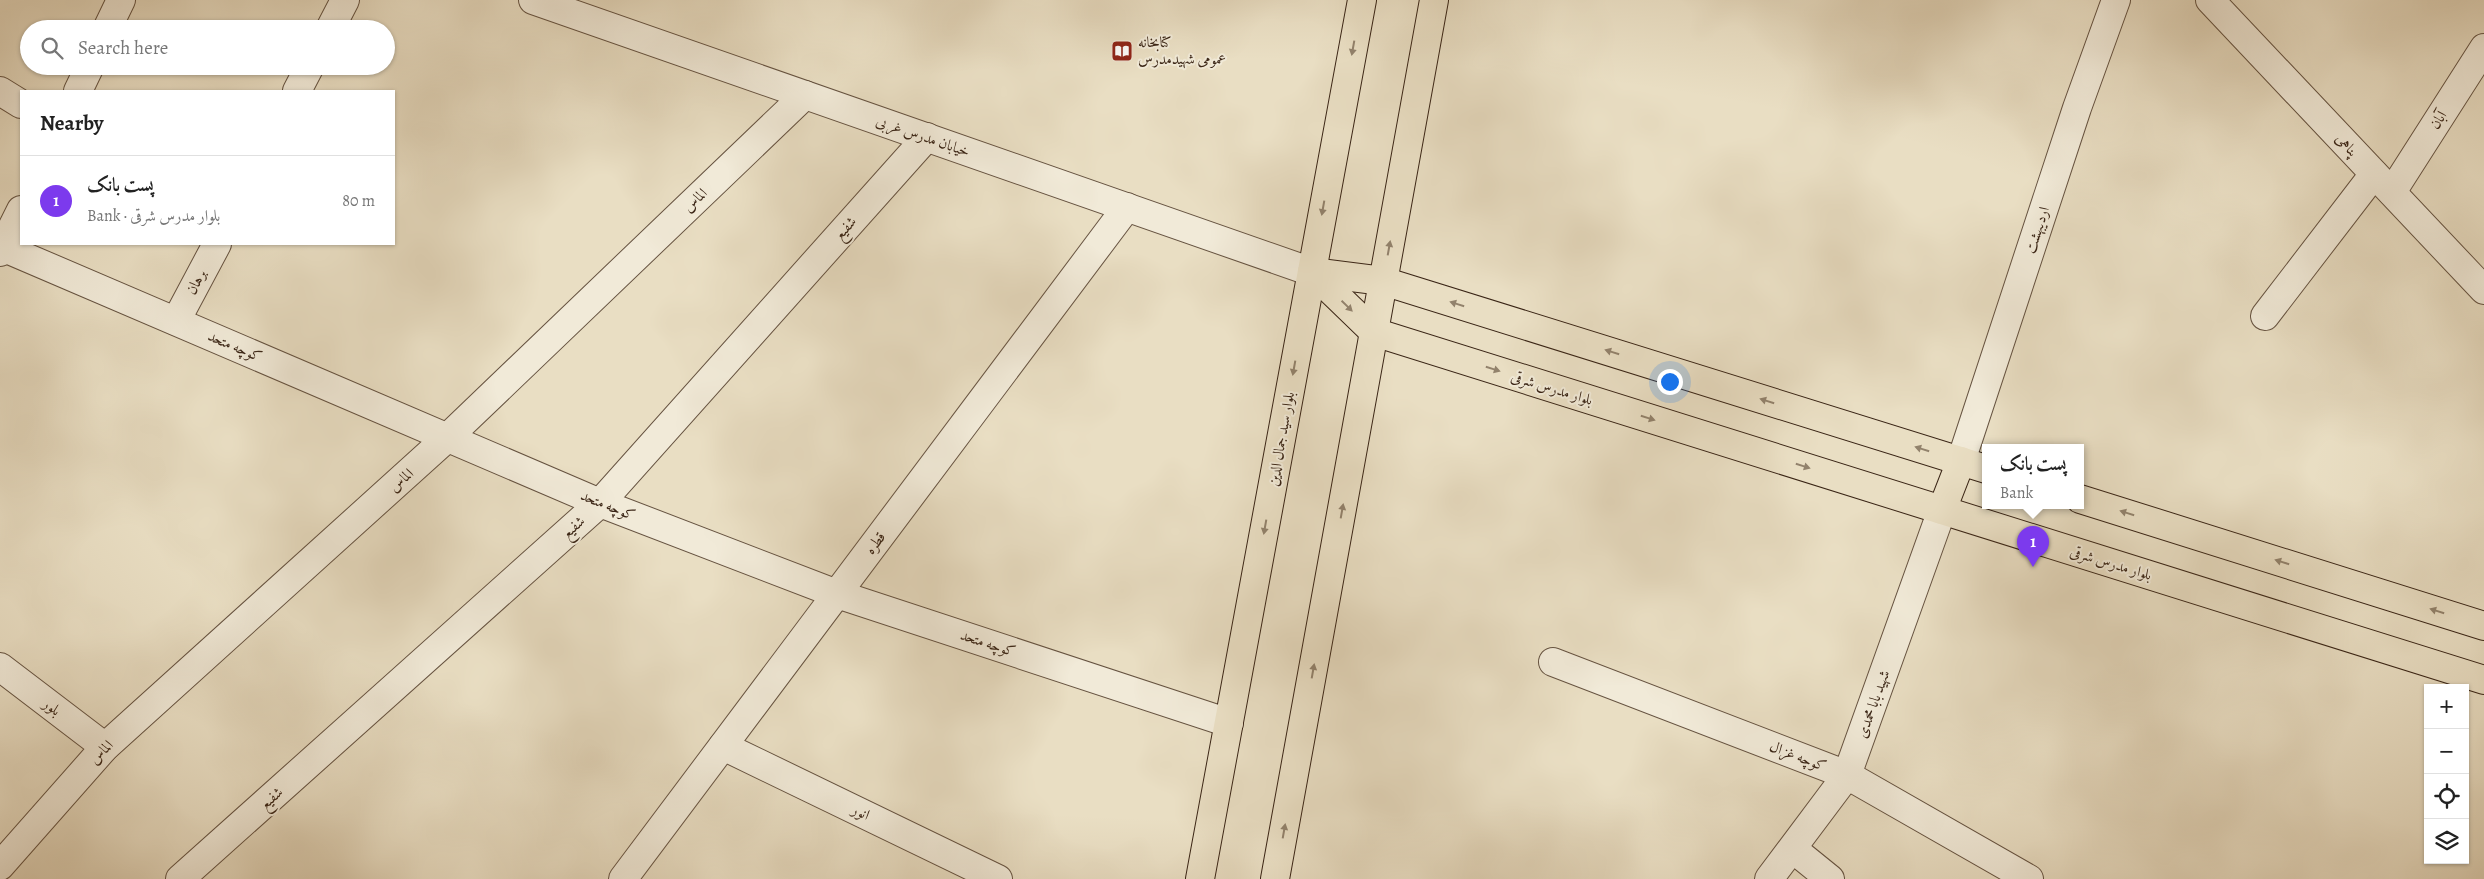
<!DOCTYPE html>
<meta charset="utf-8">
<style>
:root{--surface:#fff;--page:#f2f2f2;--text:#222;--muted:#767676;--line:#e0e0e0;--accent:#7c3aed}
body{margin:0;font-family:Alegreya,Amiri,serif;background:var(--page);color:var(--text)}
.controls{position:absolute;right:15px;bottom:15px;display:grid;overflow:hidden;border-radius:0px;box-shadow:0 1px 4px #0004}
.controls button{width:45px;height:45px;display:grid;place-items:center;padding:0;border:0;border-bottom:1px solid var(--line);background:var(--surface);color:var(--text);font:25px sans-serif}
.you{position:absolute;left:1669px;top:381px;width:18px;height:18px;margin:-12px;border:4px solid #fff;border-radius:50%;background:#1a73e8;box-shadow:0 0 0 8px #1a73e833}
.badge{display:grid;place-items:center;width:32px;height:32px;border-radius:50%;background:var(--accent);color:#fff;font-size:16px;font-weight:700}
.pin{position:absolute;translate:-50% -41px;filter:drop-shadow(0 1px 2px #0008)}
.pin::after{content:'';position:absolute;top:26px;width:18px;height:15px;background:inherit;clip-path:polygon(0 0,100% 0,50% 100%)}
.popup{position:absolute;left:1982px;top:444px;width:102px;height:65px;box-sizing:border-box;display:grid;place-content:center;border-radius:0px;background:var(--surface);filter:drop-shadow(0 1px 4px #0005);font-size:16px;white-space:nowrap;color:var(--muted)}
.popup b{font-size:19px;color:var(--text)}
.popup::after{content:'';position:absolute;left:50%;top:100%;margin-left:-10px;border:10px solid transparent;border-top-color:var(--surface)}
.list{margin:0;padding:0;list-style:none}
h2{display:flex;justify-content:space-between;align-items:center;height:65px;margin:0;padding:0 20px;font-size:21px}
h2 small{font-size:16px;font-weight:400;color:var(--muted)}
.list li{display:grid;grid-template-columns:32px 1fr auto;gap:15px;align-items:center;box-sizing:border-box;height:90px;padding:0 20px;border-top:1px solid var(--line)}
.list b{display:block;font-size:19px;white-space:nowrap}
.list p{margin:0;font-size:16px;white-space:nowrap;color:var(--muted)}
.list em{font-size:16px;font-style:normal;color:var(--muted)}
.icon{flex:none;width:28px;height:28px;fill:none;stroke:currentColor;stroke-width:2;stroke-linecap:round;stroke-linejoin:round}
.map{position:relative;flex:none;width:2484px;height:879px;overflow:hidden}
.search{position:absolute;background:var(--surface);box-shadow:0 1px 4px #0004;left:20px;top:20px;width:375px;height:55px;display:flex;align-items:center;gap:12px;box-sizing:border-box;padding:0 18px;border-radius:28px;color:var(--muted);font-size:19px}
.panel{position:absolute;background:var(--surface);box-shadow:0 1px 4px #0004;left:20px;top:90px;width:375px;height:155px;border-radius:0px}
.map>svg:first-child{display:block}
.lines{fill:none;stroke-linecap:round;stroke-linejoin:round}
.minor-casing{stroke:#665341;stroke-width:30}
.major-casing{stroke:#3a2516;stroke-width:30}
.minor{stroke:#f1ead8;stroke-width:28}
.major{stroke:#e9dec3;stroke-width:28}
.oneway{fill:#92826c}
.labels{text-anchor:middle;stroke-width:4;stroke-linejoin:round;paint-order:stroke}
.poi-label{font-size:15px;fill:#3a2516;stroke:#f1ead8;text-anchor:start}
.street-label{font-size:15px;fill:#3a2516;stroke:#f1ead8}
</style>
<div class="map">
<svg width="2484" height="879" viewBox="0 0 2484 879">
<rect width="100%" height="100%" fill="#e9dec3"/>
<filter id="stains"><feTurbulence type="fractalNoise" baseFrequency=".004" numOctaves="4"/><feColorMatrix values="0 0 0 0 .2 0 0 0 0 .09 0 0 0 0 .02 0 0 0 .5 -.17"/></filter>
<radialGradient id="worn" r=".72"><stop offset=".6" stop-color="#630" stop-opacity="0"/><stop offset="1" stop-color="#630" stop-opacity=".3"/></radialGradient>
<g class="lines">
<g class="minor-casing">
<g id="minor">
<path d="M533,0L1312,272"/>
<path d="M2210,0L2484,290"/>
<path d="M107,29L121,0"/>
<path d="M330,29L345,0"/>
<path d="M0,91L21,104"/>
<path d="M78,91L90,66"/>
<path d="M297,91L310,66"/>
<path d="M2392,192L2484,48"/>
<path d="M2,247L600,503L837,594L1229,723"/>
<path d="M0,252L21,210"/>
<path d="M2265,316L2374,174"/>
<path d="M176,321L217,244"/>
<path d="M1961,461L2077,108L2116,0"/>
<path d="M1553,662L1847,775L2029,879"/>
<path d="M0,667L105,747"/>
<path d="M723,746L998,879"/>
<path d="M1793,849L1830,879"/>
<path d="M0,866L105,747L448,437L805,95"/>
<path d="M180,879L600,503L927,137"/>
<path d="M623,879L1127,207"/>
<path d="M1769,879L1847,775L1942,510"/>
</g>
</g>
<g class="major-casing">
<g id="major">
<path d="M1312,272L1374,332L2484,680"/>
<path d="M1312,272L1383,281L1986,469"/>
<path d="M2080,499L2484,626"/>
<path d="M1942,510L1961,461"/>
<path d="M1200,879L1362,0"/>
<path d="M1275,879L1434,0"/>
</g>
</g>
<use href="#minor" class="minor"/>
<use href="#major" class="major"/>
</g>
<defs><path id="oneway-solid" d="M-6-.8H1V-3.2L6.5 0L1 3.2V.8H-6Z" transform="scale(1.25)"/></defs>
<g class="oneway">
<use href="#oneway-solid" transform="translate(1353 48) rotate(100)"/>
<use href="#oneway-solid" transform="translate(1323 208) rotate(100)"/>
<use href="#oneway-solid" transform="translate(1389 248) rotate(-80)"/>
<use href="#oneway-solid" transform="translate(1457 304) rotate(-163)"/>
<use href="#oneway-solid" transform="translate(1347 306) rotate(44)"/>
<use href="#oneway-solid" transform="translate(1612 352) rotate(-163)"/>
<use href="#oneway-solid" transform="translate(1294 368) rotate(100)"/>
<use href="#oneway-solid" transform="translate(1493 369) rotate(17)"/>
<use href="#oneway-solid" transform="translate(1767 401) rotate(-163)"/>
<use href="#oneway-solid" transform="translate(1648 418) rotate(17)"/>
<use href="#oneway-solid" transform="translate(1922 449) rotate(-163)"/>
<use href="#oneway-solid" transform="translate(1803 466) rotate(17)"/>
<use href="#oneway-solid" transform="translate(1342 511) rotate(-80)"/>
<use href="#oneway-solid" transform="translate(2127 513) rotate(-163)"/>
<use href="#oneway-solid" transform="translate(1265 527) rotate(100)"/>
<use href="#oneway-solid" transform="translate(2282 562) rotate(-163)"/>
<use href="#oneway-solid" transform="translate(2437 611) rotate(-163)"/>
<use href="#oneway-solid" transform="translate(1313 671) rotate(-80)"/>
<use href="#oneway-solid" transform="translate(1284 831) rotate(-80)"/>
</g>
<defs>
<g id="library-square" transform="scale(1.125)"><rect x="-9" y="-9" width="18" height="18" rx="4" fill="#8f2418" stroke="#f1ead8"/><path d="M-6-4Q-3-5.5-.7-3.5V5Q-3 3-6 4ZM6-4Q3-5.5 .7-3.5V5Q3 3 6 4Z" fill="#fff"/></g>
</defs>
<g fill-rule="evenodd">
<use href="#library-square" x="1122" y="51"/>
</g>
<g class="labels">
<g class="poi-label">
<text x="1138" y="47">کتابخانه<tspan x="1138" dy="17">عمومی شهیدمدرس</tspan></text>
</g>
<g class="street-label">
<text transform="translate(2438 120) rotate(-57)" y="5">آبان</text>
<text transform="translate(923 136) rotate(19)" y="5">خیابان مدرس غربی</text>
<text transform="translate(2347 145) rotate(47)" y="5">پناهی</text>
<text transform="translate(695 200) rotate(-44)" y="5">الماس</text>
<text transform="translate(845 228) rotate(-48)" y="5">شفیع</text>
<text transform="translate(2037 230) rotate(-72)" y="5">اردیبهشت</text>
<text transform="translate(196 282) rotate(-62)" y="5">برهان</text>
<text transform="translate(235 346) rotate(23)" y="5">کوچه متحد</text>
<text transform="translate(1552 388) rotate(17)" y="5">بلوار مدرس شرقی</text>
<text transform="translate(1281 439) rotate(-80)" y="5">بلوار سید جمال الدین</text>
<text transform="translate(401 480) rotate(-42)" y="5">الماس</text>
<text transform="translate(608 505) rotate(22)" y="5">کوچه متحد</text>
<text transform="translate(573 527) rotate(-42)" y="5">شفیع</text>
<text transform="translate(875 543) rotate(-53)" y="5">قطره</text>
<text transform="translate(2111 563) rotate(17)" y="5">بلوار مدرس شرقی</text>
<text transform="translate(988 643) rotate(18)" y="5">کوچه متحد</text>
<text transform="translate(1873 704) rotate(-70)" y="5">شهید بابا محمدی</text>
<text transform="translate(52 707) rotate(37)" y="5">بلور</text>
<text transform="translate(101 752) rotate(-46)" y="5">الماس</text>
<text transform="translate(1798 756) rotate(21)" y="5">کوچه غزال</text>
<text transform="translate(271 798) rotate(-42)" y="5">شفیع</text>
<text transform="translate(861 812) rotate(26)" y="5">انور</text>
</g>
</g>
<rect width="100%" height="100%" filter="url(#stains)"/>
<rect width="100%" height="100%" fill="url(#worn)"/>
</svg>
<div class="controls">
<button>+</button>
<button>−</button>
<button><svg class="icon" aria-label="locate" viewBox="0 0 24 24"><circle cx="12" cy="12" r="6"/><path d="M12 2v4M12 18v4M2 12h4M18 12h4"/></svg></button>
<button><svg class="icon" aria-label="layers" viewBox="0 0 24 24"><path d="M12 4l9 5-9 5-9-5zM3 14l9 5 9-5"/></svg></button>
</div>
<div class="you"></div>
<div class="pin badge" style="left:2033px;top:567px">1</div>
<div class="popup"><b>پست بانک</b>Bank</div>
<div class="search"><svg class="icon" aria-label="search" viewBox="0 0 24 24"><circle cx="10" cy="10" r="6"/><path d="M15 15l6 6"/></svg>Search here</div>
<section class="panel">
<h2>Nearby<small></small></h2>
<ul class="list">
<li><span class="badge">1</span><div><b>پست بانک</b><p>Bank · بلوار مدرس شرقی</p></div><em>80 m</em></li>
</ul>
</section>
</div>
